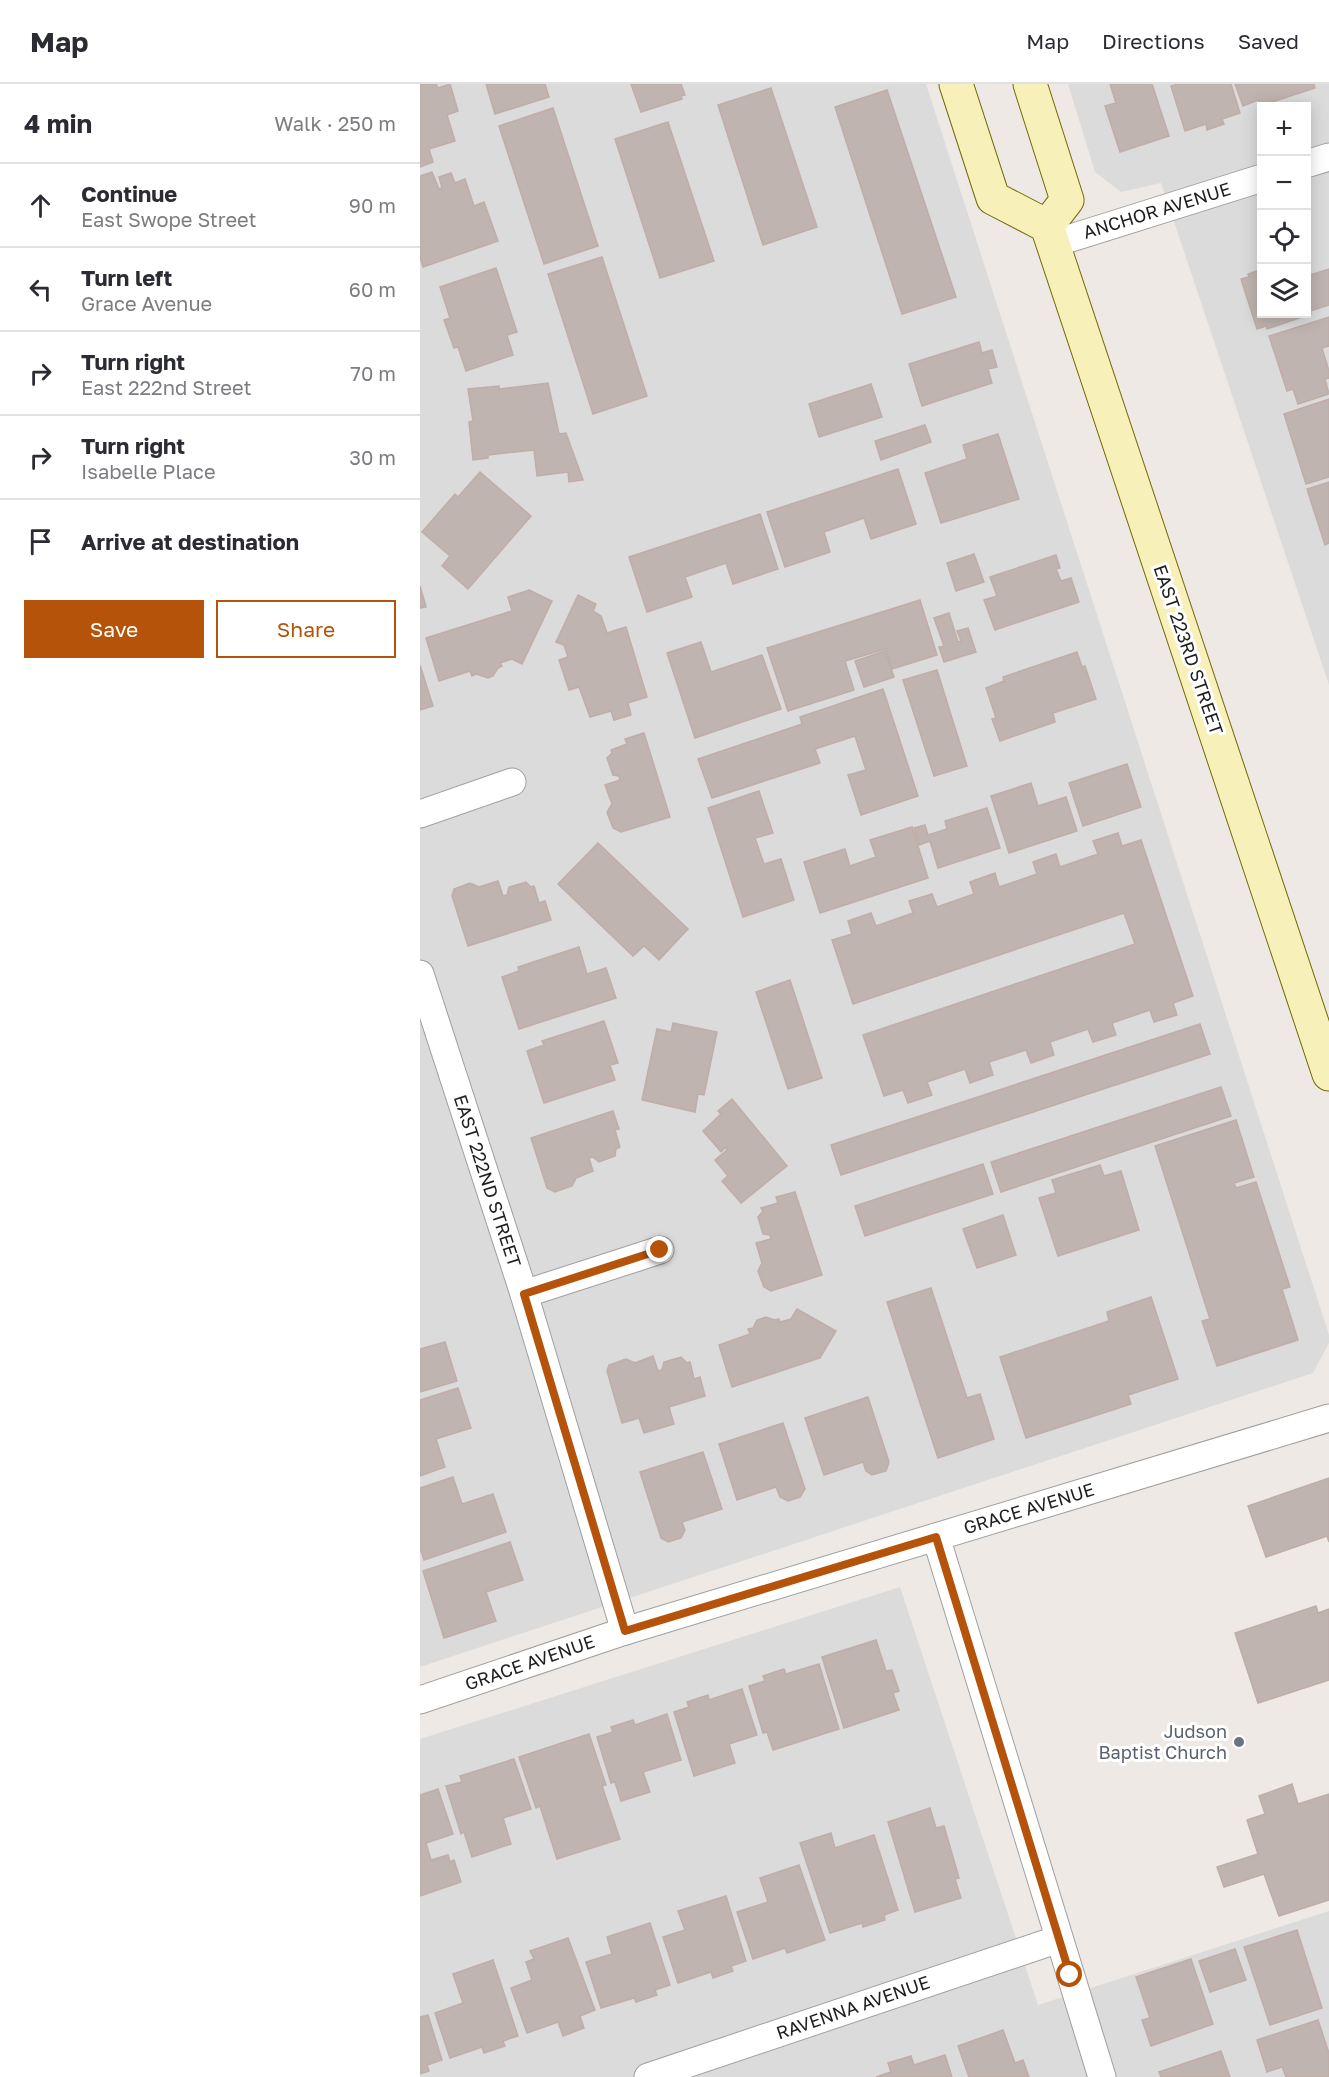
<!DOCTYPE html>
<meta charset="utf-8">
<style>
:root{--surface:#fff;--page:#f2f2f3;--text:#2b2b33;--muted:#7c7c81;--line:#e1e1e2;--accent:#b45309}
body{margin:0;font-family:"Golos Text",sans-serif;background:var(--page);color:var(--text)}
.controls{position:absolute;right:18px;top:18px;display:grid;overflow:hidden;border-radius:0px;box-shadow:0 3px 15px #0003}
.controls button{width:54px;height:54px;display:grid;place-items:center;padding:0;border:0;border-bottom:2px solid var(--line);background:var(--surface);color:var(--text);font:30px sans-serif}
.stop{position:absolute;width:18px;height:18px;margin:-14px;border:4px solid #b45309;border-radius:50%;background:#fff}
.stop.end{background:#b45309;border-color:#fff;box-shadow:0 2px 6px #0008}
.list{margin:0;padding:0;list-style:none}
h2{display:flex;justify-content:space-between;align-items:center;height:78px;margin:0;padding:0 24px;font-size:26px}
h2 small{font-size:20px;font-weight:400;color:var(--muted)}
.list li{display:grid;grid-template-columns:39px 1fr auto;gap:18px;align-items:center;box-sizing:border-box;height:84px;padding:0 24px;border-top:2px solid var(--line)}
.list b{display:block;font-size:22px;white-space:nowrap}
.list p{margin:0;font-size:20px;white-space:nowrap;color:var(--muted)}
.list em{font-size:20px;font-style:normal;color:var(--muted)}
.actions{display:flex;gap:12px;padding:18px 24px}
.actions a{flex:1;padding:14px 0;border:2px solid var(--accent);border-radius:0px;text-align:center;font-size:21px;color:var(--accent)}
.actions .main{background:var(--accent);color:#fff}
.icon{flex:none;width:33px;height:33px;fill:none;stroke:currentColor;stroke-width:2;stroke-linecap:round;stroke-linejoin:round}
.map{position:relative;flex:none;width:909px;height:1993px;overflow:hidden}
header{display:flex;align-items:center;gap:36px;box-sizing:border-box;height:84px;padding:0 30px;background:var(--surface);border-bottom:2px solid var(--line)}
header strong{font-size:28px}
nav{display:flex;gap:33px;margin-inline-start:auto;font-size:21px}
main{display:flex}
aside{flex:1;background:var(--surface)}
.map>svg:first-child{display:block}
.residential{fill:#dcdbdb;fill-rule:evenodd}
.building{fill:#bfb4b0;stroke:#c0ada7;stroke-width:1.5}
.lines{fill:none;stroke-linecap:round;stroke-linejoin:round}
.minor-casing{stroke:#9f9f9f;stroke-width:29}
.secondary-casing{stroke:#726b08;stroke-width:35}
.minor{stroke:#fff;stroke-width:27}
.secondary{stroke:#f7f0b9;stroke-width:33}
.route{stroke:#b45309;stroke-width:8}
.worship-dot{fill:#6b7280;stroke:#fff;stroke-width:2}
.labels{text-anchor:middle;stroke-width:6;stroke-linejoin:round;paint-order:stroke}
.street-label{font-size:18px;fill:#1e1e1e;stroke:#fff}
.worship-label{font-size:18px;fill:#5b616d;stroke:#fff;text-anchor:end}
</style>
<header>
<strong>Map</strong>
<nav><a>Map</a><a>Directions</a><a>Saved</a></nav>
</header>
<main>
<aside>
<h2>4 min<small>Walk · 250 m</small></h2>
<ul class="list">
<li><svg class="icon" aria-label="ahead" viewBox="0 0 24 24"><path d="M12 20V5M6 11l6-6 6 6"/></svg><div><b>Continue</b><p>East Swope Street</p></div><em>90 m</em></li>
<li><svg class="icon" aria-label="left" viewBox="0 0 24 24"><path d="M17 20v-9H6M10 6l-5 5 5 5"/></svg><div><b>Turn left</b><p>Grace Avenue</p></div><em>60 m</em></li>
<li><svg class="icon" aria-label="right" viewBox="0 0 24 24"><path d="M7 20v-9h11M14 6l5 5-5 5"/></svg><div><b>Turn right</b><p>East 222nd Street</p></div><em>70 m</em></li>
<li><svg class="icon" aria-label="right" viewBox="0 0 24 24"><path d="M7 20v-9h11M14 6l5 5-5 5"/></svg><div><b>Turn right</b><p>Isabelle Place</p></div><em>30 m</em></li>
<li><svg class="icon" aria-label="arrive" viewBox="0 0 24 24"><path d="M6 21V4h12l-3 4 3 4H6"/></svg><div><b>Arrive at destination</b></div></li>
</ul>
<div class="actions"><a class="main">Save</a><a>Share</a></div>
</aside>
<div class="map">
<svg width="909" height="1993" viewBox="0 0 909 1993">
<rect width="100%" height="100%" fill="#eee9e4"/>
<g class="residential">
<path d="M0,0H506L909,1251V1259L893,1289L0,1583Z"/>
<path d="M648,0H909V601L741,99L701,108L675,88ZM842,22H886V230H842Z"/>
<path d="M480,1503L618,1921L909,1827V1993H0V1655Z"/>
</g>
<g class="building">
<path d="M0,0H16L18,4L30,0L38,27L27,31L35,57L9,65L13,78L0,83Z"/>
<path d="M66,0H125L129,13L75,30Z"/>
<path d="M211,0H261L265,11L261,12L262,15L221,28Z"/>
<path d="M690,0H732L749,52L700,68L685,22L696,19Z"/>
<path d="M758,0H811L820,29L802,35L804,40L787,46L786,40L765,47L751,2Z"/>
<path d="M815,0H894L895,4L840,22L838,16L823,22Z"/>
<path d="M351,4L397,143L343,161L298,21Z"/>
<path d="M467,6L536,213L482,230L415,23Z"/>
<path d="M133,24L178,162L124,180L79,42Z"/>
<path d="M248,38L294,177L240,194L195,55Z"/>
<path d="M12,88L19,105L22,104L19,93L31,89L35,99L45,95L54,122L64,118L78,157L3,183L0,174V92Z"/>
<path d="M182,173L227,312L173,330L128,190Z"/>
<path d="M76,184L97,248L87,251L93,271L46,287L38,263L34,264L24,236L30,234L20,203Z"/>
<path d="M842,185V230H886V190L887,192L909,185V221L890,227L891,230L847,245L846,242L837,245L821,195L829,193L828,190Z"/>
<path d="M909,233V262L902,264L909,287V294L905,295L909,310L878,320L873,305L867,307L849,252Z"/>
<path d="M559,258L562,269L572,266L577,283L568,285L572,299L502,322L489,280Z"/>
<path d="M128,299L139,350L146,349L163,396L149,398L148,388L117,392L114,366L68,371V374L53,376L49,338L53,337L48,305L79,302V305Z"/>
<path d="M451,300L462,333L399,353L389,320Z"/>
<path d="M909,315V393L886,400L864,330Z"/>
<path d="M505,341L511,358L461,376L455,357Z"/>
<path d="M578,350L599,415L521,439L505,389L547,375L543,361Z"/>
<path d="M478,385L496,440L451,455L444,434L404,448L410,468L365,483L347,428Z"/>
<path d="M60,388L111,432L48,505L22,482L30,472L2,448L35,410L38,413Z"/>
<path d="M909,398V459L905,461L887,405Z"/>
<path d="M340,430L358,485L313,500L306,479L265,493L272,513L227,528L209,473Z"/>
<path d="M554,470L564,498L536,507L527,479Z"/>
<path d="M636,471L640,484L636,485L641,497L651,494L659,518L575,546L564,516L577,512L570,493Z"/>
<path d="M0,502L6,523L0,524Z"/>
<path d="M109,506L132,517L102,580L92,575L80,579L82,582L78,584L73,592L68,594L56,590L52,592L50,587L19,597L6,554L92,527L88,513Z"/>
<path d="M158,511L176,520L173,527L181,532L187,549L206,543L227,613L208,619L211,631L194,636L191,627L170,633L159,603L149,606L139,576L148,573L144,561L136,558Z"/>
<path d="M500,516L517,571L472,585L466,565L425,577L434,606L368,627L347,564Z"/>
<path d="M529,529L538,558L541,557L537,547L548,544L556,568L524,578L519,563L524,562L514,534Z"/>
<path d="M281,558L291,588L342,571L361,625L275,654L247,569Z"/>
<path d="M465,567L474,593L444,603L435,577Z"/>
<path d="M657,568L662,583L665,582L676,615L633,629L635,638L580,657L572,635L576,634L566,604L584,597L583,593Z"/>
<path d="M0,581L13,622L0,626Z"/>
<path d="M517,586L547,682L514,692L483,596Z"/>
<path d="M463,605L498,712L441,731L428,691L446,686L435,652L395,665L400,679L292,714L278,675L382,640L380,633Z"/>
<path d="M224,649L250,733L201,748L193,744L187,728L192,720L185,701L200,696L199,692L193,691L187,674L192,669L191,666L207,660L205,655Z"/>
<path d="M707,680L721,723L663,742L649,699Z"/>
<path d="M611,699L618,722L646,713L657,747L589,769L571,712Z"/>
<path d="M339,707L353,749L335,754L344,780L361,775L374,816L323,833L288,724Z"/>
<path d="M567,724L580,764L518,784L510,757L499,761L494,744L505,741L508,751L527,745L525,737Z"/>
<path d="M492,743L508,794L400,829L384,778L425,765L430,782L456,773L450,756Z"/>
<path d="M698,749L702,762L721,756L773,912L753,919L757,931L734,938L730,926L692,939L696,951L673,958L668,945L630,958L634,971L611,979L606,966L569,978L573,991L550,999L545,985L507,998L512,1011L488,1019L483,1006L464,1012L443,951L715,860L704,829L433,920L412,856L432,850L428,837L451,829L456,842L493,829L489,817L512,810L517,823L554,810L550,798L575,789L579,803L617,790L613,778L636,770L640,783L678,770L673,757Z"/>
<path d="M178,759L268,845L239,876L224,862L213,872L138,800Z"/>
<path d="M78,797L83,812L87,811L89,803L106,798L111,803L114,802L119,819L125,817L131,836L48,862L32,812L34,805L50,799L59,803Z"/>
<path d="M159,863L167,890L186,884L196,914L99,945L82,893L99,887L98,883Z"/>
<path d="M370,896L402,994L368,1005L336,908Z"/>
<path d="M184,937L198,979L190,981L195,996L124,1019L107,967L124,961L122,957Z"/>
<path d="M253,939L297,948L284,1011L278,1010L275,1028L222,1016L237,945L251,948Z"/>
<path d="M780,940L790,970L421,1091L411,1061Z"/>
<path d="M801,1003L811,1032L581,1108L571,1078Z"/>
<path d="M312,1015L367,1082L321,1119L302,1097L308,1092L295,1076L307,1066L306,1063L301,1068L283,1047L301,1030L298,1027Z"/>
<path d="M193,1027L199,1045L195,1046L200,1063L196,1065L195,1072L179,1078L173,1073L169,1074L173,1087L156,1094L152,1102L135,1108L127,1104L111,1054Z"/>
<path d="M816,1036L834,1093L814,1099L816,1104L836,1098L870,1203L862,1205L878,1256L797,1282L782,1237L790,1235L735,1062Z"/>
<path d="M563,1080L573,1110L445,1152L435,1122Z"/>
<path d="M680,1081L684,1092L701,1087L719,1146L638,1172L619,1114L636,1109L632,1096Z"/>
<path d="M375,1108L402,1191L351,1207L344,1203L338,1187L342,1179L336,1159L351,1155L350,1151L343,1150L338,1133L343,1127L341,1124L358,1119L356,1113Z"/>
<path d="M583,1131L596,1171L557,1184L543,1145Z"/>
<path d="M511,1204L547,1314L560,1310L574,1355L518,1374L467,1218Z"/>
<path d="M731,1213L758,1295L708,1311L711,1320L606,1354L580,1273L689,1237L687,1228Z"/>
<path d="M377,1225L416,1247L400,1274L312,1303L299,1261L330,1250L328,1245L333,1244L337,1236L346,1233L354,1236L359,1235L360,1238L371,1235Z"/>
<path d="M25,1258L37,1297L0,1308V1265Z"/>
<path d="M233,1272L238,1287L242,1286L244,1278L261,1273L267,1279L270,1278L274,1295L280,1293L285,1312L249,1323L254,1340L224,1349L219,1334L202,1339L187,1287L189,1281L206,1275L215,1279Z"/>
<path d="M38,1304L51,1344L16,1355L25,1383L0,1392V1316Z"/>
<path d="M448,1313L469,1378L466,1387L452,1391L446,1387L443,1378L404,1391L385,1334Z"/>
<path d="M363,1339L385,1405L380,1413L368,1417L360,1413L356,1403L317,1416L299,1360Z"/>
<path d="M283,1368L302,1425L262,1438L265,1446L261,1454L248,1458L241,1454L220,1388Z"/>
<path d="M33,1393L42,1420L73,1410L86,1448L4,1476L0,1464V1404Z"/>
<path d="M909,1394V1458L907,1452L846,1473L828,1422Z"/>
<path d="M90,1458L103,1496L66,1508L76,1537L24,1554L3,1487Z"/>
<path d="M896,1522L898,1529L909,1525V1596L838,1619L815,1549Z"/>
<path d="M456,1556L466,1587L472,1586L479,1607L473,1609L479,1626L424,1644L402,1573Z"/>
<path d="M399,1580L419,1645L353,1666L347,1648L343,1649L329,1602L345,1597L343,1592L364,1585L366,1590Z"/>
<path d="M322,1605L337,1651L309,1660L315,1679L274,1692L254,1628L269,1623L267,1618L288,1611L289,1616Z"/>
<path d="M247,1630L261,1676L223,1688L230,1708L201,1717L195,1698L191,1699L177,1653L193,1648L191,1643L213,1636L215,1641Z"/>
<path d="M169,1650L186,1701L182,1702L200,1755L137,1775L120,1722L116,1724L99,1673Z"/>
<path d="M94,1675L111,1725L83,1734L91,1760L52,1773L44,1748L41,1750L26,1702L42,1698L40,1692Z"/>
<path d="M872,1700L878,1720L909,1710V1816L859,1832L844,1790L804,1803L797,1783L838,1770L827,1736L845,1730L839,1712Z"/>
<path d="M18,1705L33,1750L6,1759L11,1776L28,1771L30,1778L34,1776L41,1798L0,1812V1711Z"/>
<path d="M510,1724L516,1744L524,1742L539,1794L535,1795L541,1814L495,1828L468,1738Z"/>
<path d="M411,1749L415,1764L454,1751L478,1826L464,1831L465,1836L443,1843L442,1839L410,1849L380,1759Z"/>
<path d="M379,1781L405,1856L367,1869L365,1864L333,1875L317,1828L348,1818L340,1794Z"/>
<path d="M306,1812L326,1877L311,1882L313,1887L293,1894L291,1888L258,1899L243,1853L265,1846L258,1827Z"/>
<path d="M230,1839L250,1901L235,1906L237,1911L216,1918L214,1914L181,1924L166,1878L192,1870L187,1853Z"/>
<path d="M877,1846L902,1924L850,1941L824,1863Z"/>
<path d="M148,1854L175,1926L160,1932L164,1944L143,1952L138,1938L107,1949L91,1904L112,1896L106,1878L114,1875L110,1867Z"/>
<path d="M815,1865L826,1896L790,1908L779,1877Z"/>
<path d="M771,1875L793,1940L731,1962L722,1936L730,1934L716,1893Z"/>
<path d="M73,1876L98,1952L83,1957L85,1962L64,1969L62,1963L30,1974L15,1929L43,1919L33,1890Z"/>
<path d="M8,1931L22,1976L7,1981L9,1987L0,1990V1933Z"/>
<path d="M898,1936L909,1969V1993H866L862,1983L847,1988L837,1956Z"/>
<path d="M583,1946L595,1979L603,1976L609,1993H549L538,1962Z"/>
<path d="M801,1967L810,1993H741L739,1988Z"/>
<path d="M525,1971L532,1993H456L471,1988L468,1979L491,1972L494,1981Z"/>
</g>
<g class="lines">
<g class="minor-casing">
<g id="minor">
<path d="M886,80L909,73"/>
<path d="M632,160L842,94"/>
<path d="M0,730L92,698"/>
<path d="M0,890L104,1210L205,1547"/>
<path d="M104,1210L240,1166"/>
<path d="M516,1453L682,1993"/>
<path d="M0,1616L205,1547L909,1334"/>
<path d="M228,1993L639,1855"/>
</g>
</g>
<g class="secondary-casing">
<g id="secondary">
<path d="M536,0L573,114L627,142L909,990"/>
<path d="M610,0L647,116L627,142"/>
</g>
</g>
<use href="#minor" class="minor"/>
<use href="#secondary" class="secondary"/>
</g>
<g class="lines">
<path class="route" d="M240,1166L104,1210L205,1547L516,1453L650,1891"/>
</g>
<circle class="worship-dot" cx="819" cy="1658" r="6"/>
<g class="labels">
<g class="street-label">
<text transform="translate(737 127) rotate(-17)" y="6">ANCHOR AVENUE</text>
<text transform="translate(768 566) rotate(71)" y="6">EAST 223RD STREET</text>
<text transform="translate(67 1097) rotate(72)" y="6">EAST 222ND STREET</text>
<text transform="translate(609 1425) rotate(-17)" y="6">GRACE AVENUE</text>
<text transform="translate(110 1579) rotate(-19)" y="6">GRACE AVENUE</text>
<text transform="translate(433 1924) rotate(-19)" y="6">RAVENNA AVENUE</text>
</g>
<g class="worship-label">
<text x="807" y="1654">Judson<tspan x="807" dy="21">Baptist Church</tspan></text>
</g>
</g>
</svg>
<div class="controls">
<button>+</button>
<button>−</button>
<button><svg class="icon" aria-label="locate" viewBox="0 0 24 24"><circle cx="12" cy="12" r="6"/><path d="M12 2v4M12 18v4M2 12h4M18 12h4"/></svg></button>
<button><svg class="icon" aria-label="layers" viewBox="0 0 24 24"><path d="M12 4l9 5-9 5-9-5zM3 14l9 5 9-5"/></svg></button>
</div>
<div class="stop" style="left:650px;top:1891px"></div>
<div class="stop end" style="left:240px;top:1166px"></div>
</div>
</main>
